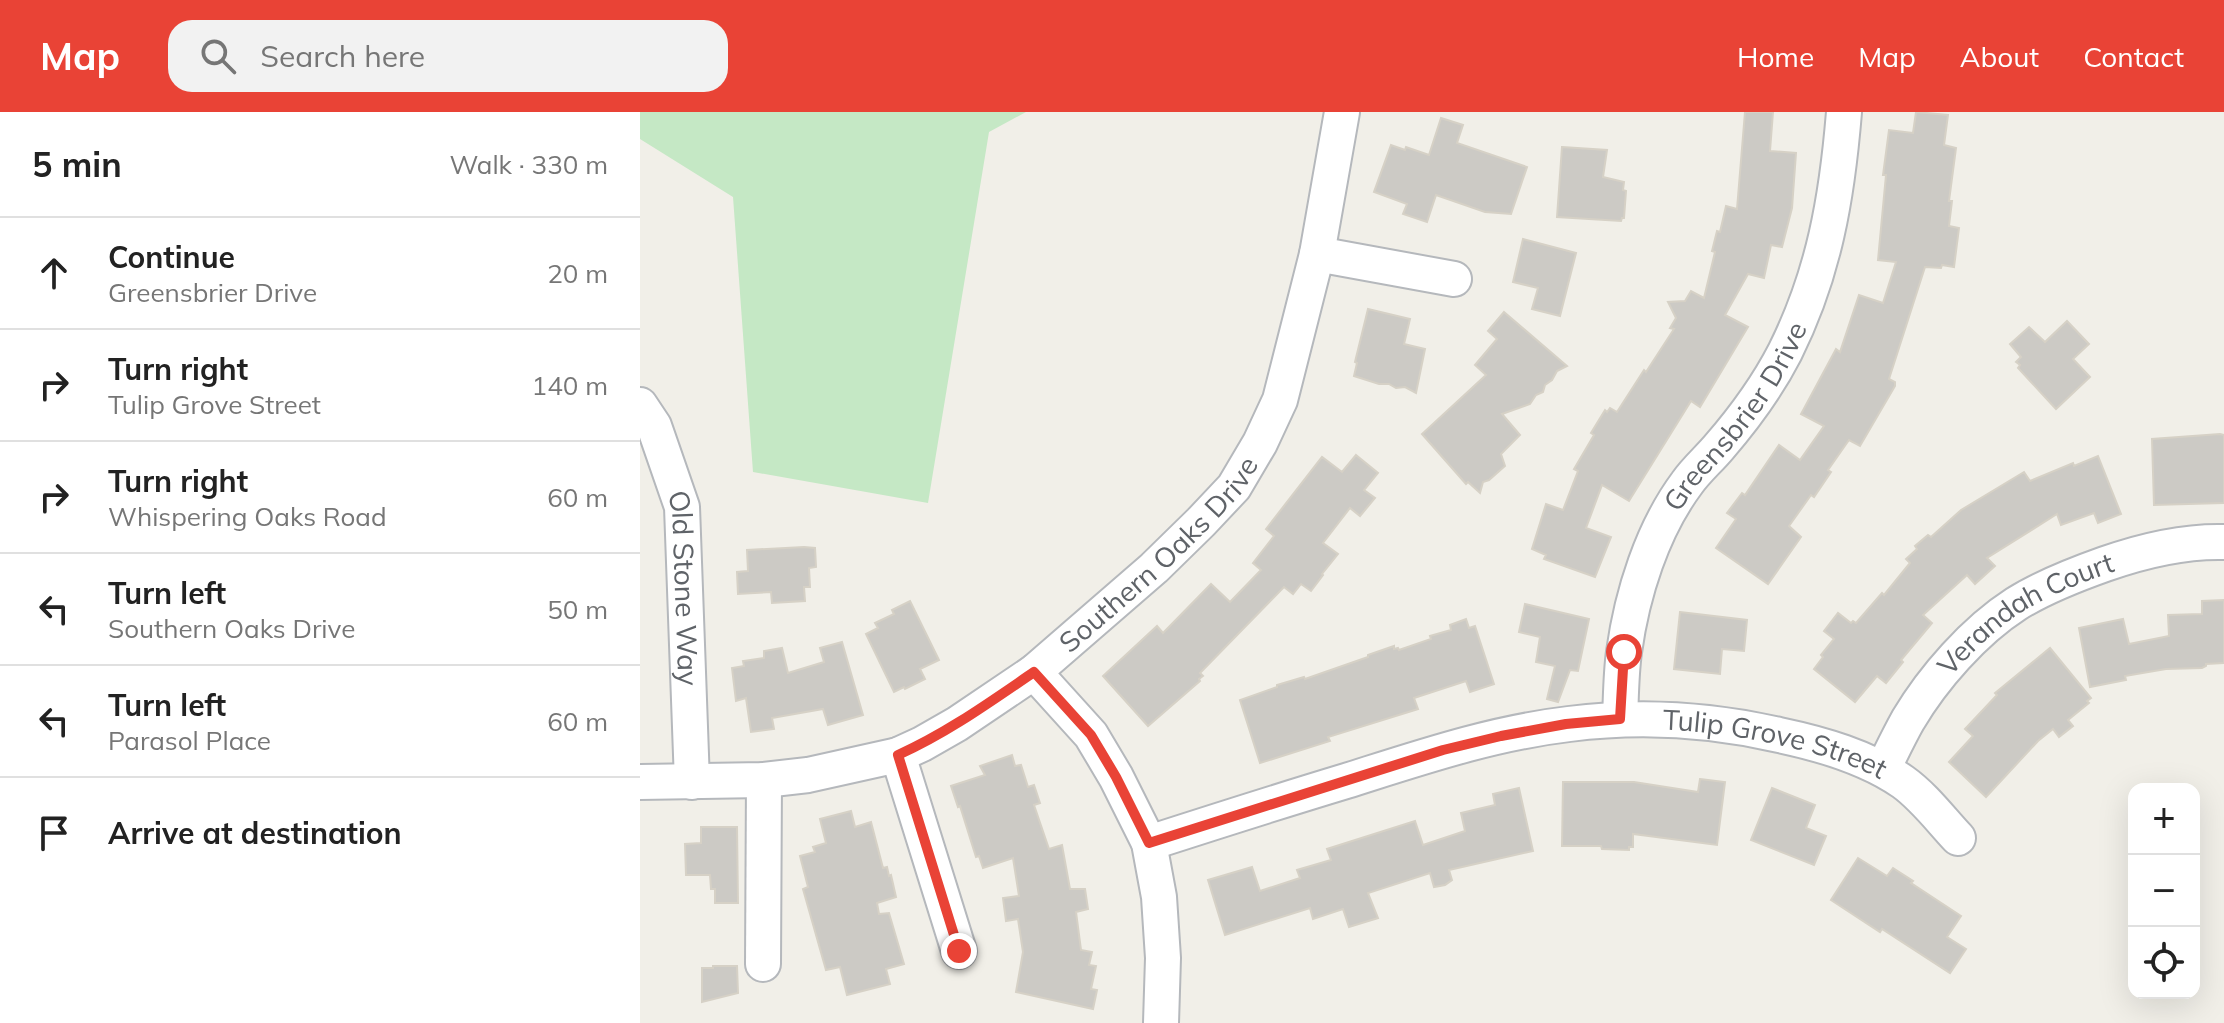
<!DOCTYPE html>
<meta charset="utf-8">
<style>
:root{--surface:#fff;--page:#f2f2f2;--text:#222;--muted:#767676;--line:#e0e0e0;--accent:#e94336}
body{margin:0;font-family:Mulish,sans-serif;background:var(--page);color:var(--text)}
.controls{position:absolute;right:24px;bottom:24px;display:grid;overflow:hidden;border-radius:16px;box-shadow:0 8px 32px #0002}
.controls button{width:72px;height:72px;display:grid;place-items:center;padding:0;border:0;border-bottom:2px solid var(--line);background:var(--surface);color:var(--text);font:40px sans-serif}
.stop{position:absolute;width:24px;height:24px;margin:-18px;border:6px solid #e94336;border-radius:50%;background:#fff}
.stop.end{background:#e94336;border-color:#fff;box-shadow:0 2px 8px #0008}
.list{margin:0;padding:0;list-style:none}
h2{display:flex;justify-content:space-between;align-items:center;height:104px;margin:0;padding:0 32px;font-size:34px}
h2 small{font-size:26px;font-weight:400;color:var(--muted)}
.list li{display:grid;grid-template-columns:52px 1fr auto;gap:24px;align-items:center;box-sizing:border-box;height:112px;padding:0 32px;border-top:2px solid var(--line)}
.list b{display:block;font-size:30px;white-space:nowrap}
.list p{margin:0;font-size:26px;white-space:nowrap;color:var(--muted)}
.list em{font-size:26px;font-style:normal;color:var(--muted)}
.icon{flex:none;width:44px;height:44px;fill:none;stroke:currentColor;stroke-width:2;stroke-linecap:round;stroke-linejoin:round}
.map{position:relative;flex:none;width:1584px;height:911px;overflow:hidden}
header{display:flex;align-items:center;gap:48px;box-sizing:border-box;height:112px;padding:0 40px;background:var(--accent);color:#fff}
header strong{font-size:38px}
nav{display:flex;gap:44px;margin-inline-start:auto;font-size:28px}
.search{width:560px;height:72px;background:var(--page);display:flex;align-items:center;gap:20px;box-sizing:border-box;padding:0 28px;border-radius:24px;color:var(--muted);font-size:30px}
main{display:flex}
aside{flex:1;background:var(--surface)}
.map>svg:first-child{display:block}
.green{fill:#c5e8c5}
.building{fill:#cccac5;stroke:#d6d1c6;stroke-width:2}
.lines{fill:none;stroke-linecap:round;stroke-linejoin:round}
.minor-casing{stroke:#b5b8bc;stroke-width:38}
.minor{stroke:#fff;stroke-width:34}
.route{stroke:#e94336;stroke-width:10}
.labels{text-anchor:middle;stroke-width:7;stroke-linejoin:round;paint-order:stroke}
.street-label{font-size:28px;fill:#5f6368;stroke:#fff}
</style>
<header>
<strong>Map</strong>
<div class="search"><svg class="icon" aria-label="search" viewBox="0 0 24 24"><circle cx="10" cy="10" r="6"/><path d="M15 15l6 6"/></svg>Search here</div>
<nav><a>Home</a><a>Map</a><a>About</a><a>Contact</a></nav>
</header>
<main>
<aside>
<h2>5 min<small>Walk · 330 m</small></h2>
<ul class="list">
<li><svg class="icon" aria-label="ahead" viewBox="0 0 24 24"><path d="M12 20V5M6 11l6-6 6 6"/></svg><div><b>Continue</b><p>Greensbrier Drive</p></div><em>20 m</em></li>
<li><svg class="icon" aria-label="right" viewBox="0 0 24 24"><path d="M7 20v-9h11M14 6l5 5-5 5"/></svg><div><b>Turn right</b><p>Tulip Grove Street</p></div><em>140 m</em></li>
<li><svg class="icon" aria-label="right" viewBox="0 0 24 24"><path d="M7 20v-9h11M14 6l5 5-5 5"/></svg><div><b>Turn right</b><p>Whispering Oaks Road</p></div><em>60 m</em></li>
<li><svg class="icon" aria-label="left" viewBox="0 0 24 24"><path d="M17 20v-9H6M10 6l-5 5 5 5"/></svg><div><b>Turn left</b><p>Southern Oaks Drive</p></div><em>50 m</em></li>
<li><svg class="icon" aria-label="left" viewBox="0 0 24 24"><path d="M17 20v-9H6M10 6l-5 5 5 5"/></svg><div><b>Turn left</b><p>Parasol Place</p></div><em>60 m</em></li>
<li><svg class="icon" aria-label="arrive" viewBox="0 0 24 24"><path d="M6 21V4h12l-3 4 3 4H6"/></svg><div><b>Arrive at destination</b></div></li>
</ul>
</aside>
<div class="map">
<svg width="1584" height="911" viewBox="0 0 1584 911">
<rect width="100%" height="100%" fill="#f1efe8"/>
<path class="green" d="M0,0H386L349,20L288,391L113,360L93,85L0,27Z"/>
<g class="building">
<path d="M1105,0H1133L1130,39L1156,41L1152,96L1142,135L1131,133L1124,166L1108,162L1085,203L1108,215L1060,295L1051,289L989,389L962,373L946,416L971,425L955,465L904,447L906,443L892,437L906,392L923,398L938,359L934,357L954,323L951,321L965,298L967,300L970,296L977,300L1004,258L1006,260L1034,217L1030,216L1036,206L1028,190L1045,189L1051,179L1064,186L1075,140L1072,139L1077,119L1080,120L1086,94L1097,97Z"/>
<path d="M1276,0L1308,3L1304,33L1316,36L1309,89H1312L1309,114L1319,116L1314,155L1302,153L1301,156L1285,155L1249,267L1255,270V274L1220,334L1209,328L1188,358L1191,360L1174,385L1171,383L1149,414L1161,425L1128,472L1076,436L1096,407L1087,401L1102,381L1105,383L1139,333L1160,348L1184,314L1161,302L1196,237L1200,240L1219,183L1243,191L1256,150L1238,148L1246,63H1243L1249,18L1273,21Z"/>
<path d="M801,6L823,13L817,31L887,55L871,102L845,100L796,83L787,110L763,102L767,92L734,80L751,33L765,38L766,35L789,43Z"/>
<path d="M922,35L967,38L963,65L984,70L983,78L986,79L984,106H982L981,109L917,105Z"/>
<path d="M883,127L936,141L920,204L892,197L898,176L873,170Z"/>
<path d="M728,197L770,207L764,232L785,237L776,281L765,275L756,276L749,272H739L714,264L717,251L715,250Z"/>
<path d="M864,200L927,254L917,259L912,268L905,273L903,280L896,283L890,292L862,302L880,323L861,342L865,354L849,368L843,370L840,381L828,370L826,372L782,322L846,263L835,253L857,227L848,219Z"/>
<path d="M1427,209L1449,232L1433,247L1450,265L1416,297L1378,256L1380,253L1376,250L1381,245L1370,232L1389,215L1405,230Z"/>
<path d="M1580,322L1584,323V391L1514,393L1512,327Z"/>
<path d="M716,343L738,361L724,378L735,386L720,404L710,396L683,431L698,442L682,462L683,463L671,479L661,472L653,482L644,475L560,561L563,564L559,567L560,569L508,614L463,564L517,514L523,521L571,472L590,490L621,458L613,451L634,424L626,417L682,345L702,360Z"/>
<path d="M1458,344L1481,402L1458,411L1454,401L1421,413L1417,402L1347,446L1355,454L1335,472L1327,463L1283,503L1292,511L1261,548L1263,550L1246,571L1237,564L1215,590L1174,557L1183,545L1181,543L1194,527L1184,519L1198,501L1211,511L1213,509L1216,511L1242,481L1244,483L1270,451L1266,447L1277,437L1275,434L1288,423L1291,425L1321,398L1384,360L1390,369L1433,351L1434,354Z"/>
<path d="M164,435L175,436L176,455L169,456L170,475H164L165,489L132,491L131,480L98,482L97,460L108,459L107,438Z"/>
<path d="M1584,488V551L1566,552V554L1562,556L1526,557L1485,564L1486,568L1450,575L1439,516L1483,507L1489,532L1529,524L1528,503L1562,502V489Z"/>
<path d="M270,489L299,548L280,557L285,567L265,577L264,575L254,580L226,522L238,516L235,511L254,502L252,498Z"/>
<path d="M885,492L949,507L938,559L930,558L918,590L907,587L915,554L896,550L900,525L879,520Z"/>
<path d="M1040,500L1107,508L1104,539L1082,537L1080,562L1034,557Z"/>
<path d="M826,507L829,516L835,514L854,572L830,580L826,569L774,586L778,597L688,625L690,629L620,651L600,588L637,575V573L664,565L665,567L728,545V543L754,534V537L758,536L759,538L791,527L790,524L811,518L810,513Z"/>
<path d="M202,530L223,603L188,613L183,597L132,606L134,617L111,620L106,586L96,589L92,556L104,554L103,549L124,546V539L142,536L148,561L184,550L180,536Z"/>
<path d="M1410,536L1451,586L1447,589L1449,591L1428,608L1433,614L1419,625L1413,617L1398,629L1346,685L1309,650L1333,624L1325,617L1357,583L1355,581Z"/>
<path d="M372,643L375,654L381,653L388,675L394,673L400,691L394,693L409,737L422,733L430,777H445L448,797L436,800L441,838L452,840L449,853L456,854L451,877L457,878L453,897L376,880L383,840L378,807L366,809L363,786L379,784L373,746L343,756L339,744L336,745L320,694L318,695L311,674L345,663L340,654Z"/>
<path d="M1060,667L1085,670L1077,733L993,722V735H989V738L962,737L961,734H922L923,670H994L1058,680Z"/>
<path d="M879,676L893,739L809,758L812,768L805,773L794,775L790,761L728,781L738,806L709,815L703,797L673,807L670,796L585,823L568,768L612,755L620,779L660,766L657,758L691,748L687,737L775,709L783,733L825,719L821,701L855,693L853,682Z"/>
<path d="M1132,676L1175,693L1166,716L1186,724L1174,753L1111,728Z"/>
<path d="M211,699L215,715L231,710L243,756L247,755L249,764L251,763L256,785L237,791L239,802L249,801L264,852L246,857L250,872L207,883L200,855L186,858L163,777L168,775L160,744L175,740L173,735L186,731L180,707Z"/>
<path d="M61,715H97L98,791H75V777H71L70,763H46L45,732L61,731Z"/>
<path d="M1218,746L1247,764L1253,756L1273,769L1271,771L1321,804L1307,825L1326,837L1310,861L1242,817L1240,820L1191,788Z"/>
<path d="M73,854H97L98,881L62,890V856H73Z"/>
</g>
<g class="lines">
<g class="minor-casing">
<g id="minor">
<path d="M677,142L814,167"/>
<path id="s1" d="M0,293L14,314L42,395L52,670"/>
<path d="M394,560L451,623L476,665L509,731L519,785L523,846L521,911"/>
<path id="s2" d="M980,607C981,585 981,562 984,540C992,482 1012,418 1047,371C1056,358 1069,347 1079,335C1105,305 1127,275 1145,240C1184,162 1197,86 1204,0"/>
<path d="M258,643L319,839"/>
<path id="s3" d="M1243,657C1251,641 1259,624 1268,608C1293,566 1334,519 1376,492C1403,475 1434,463 1465,452C1502,439 1544,429 1584,430"/>
<path id="s4" d="M0,670L124,668L168,663L258,643L282,632L317,612L394,560L514,456L561,410L594,375L620,331L640,288L677,142L702,0"/>
<path id="s5" d="M509,731C574,710 640,689 706,669C779,646 852,621 929,612C999,603 1070,607 1139,623C1182,632 1227,645 1263,670C1284,685 1301,708 1318,726"/>
<path d="M123,852L124,668"/>
</g>
</g>
<use href="#minor" class="minor"/>
</g>
<g class="lines">
<path class="route" d="M319,839L258,643C307,621 350,590 394,560L451,623L476,665L509,731L803,638L861,624L926,612L980,607L984,540"/>
</g>
<g class="labels">
<g class="street-label">
<text dy="10" stroke="none"><textPath href="#s2" startOffset="332">Greensbrier Drive</textPath></text>
<text dy="10" stroke="none"><textPath href="#s4" startOffset="592">Southern Oaks Drive</textPath></text>
<text dy="10" stroke="none"><textPath href="#s1" startOffset="192">Old Stone Way</textPath></text>
<text dy="10" stroke="none"><textPath href="#s3" startOffset="218">Verandah Court</textPath></text>
<text dy="10" stroke="none"><textPath href="#s5" startOffset="646">Tulip Grove Street</textPath></text>
</g>
</g>
</svg>
<div class="controls">
<button>+</button>
<button>−</button>
<button><svg class="icon" aria-label="locate" viewBox="0 0 24 24"><circle cx="12" cy="12" r="6"/><path d="M12 2v4M12 18v4M2 12h4M18 12h4"/></svg></button>
</div>
<div class="stop" style="left:984px;top:540px"></div>
<div class="stop end" style="left:319px;top:839px"></div>
</div>
</main>
